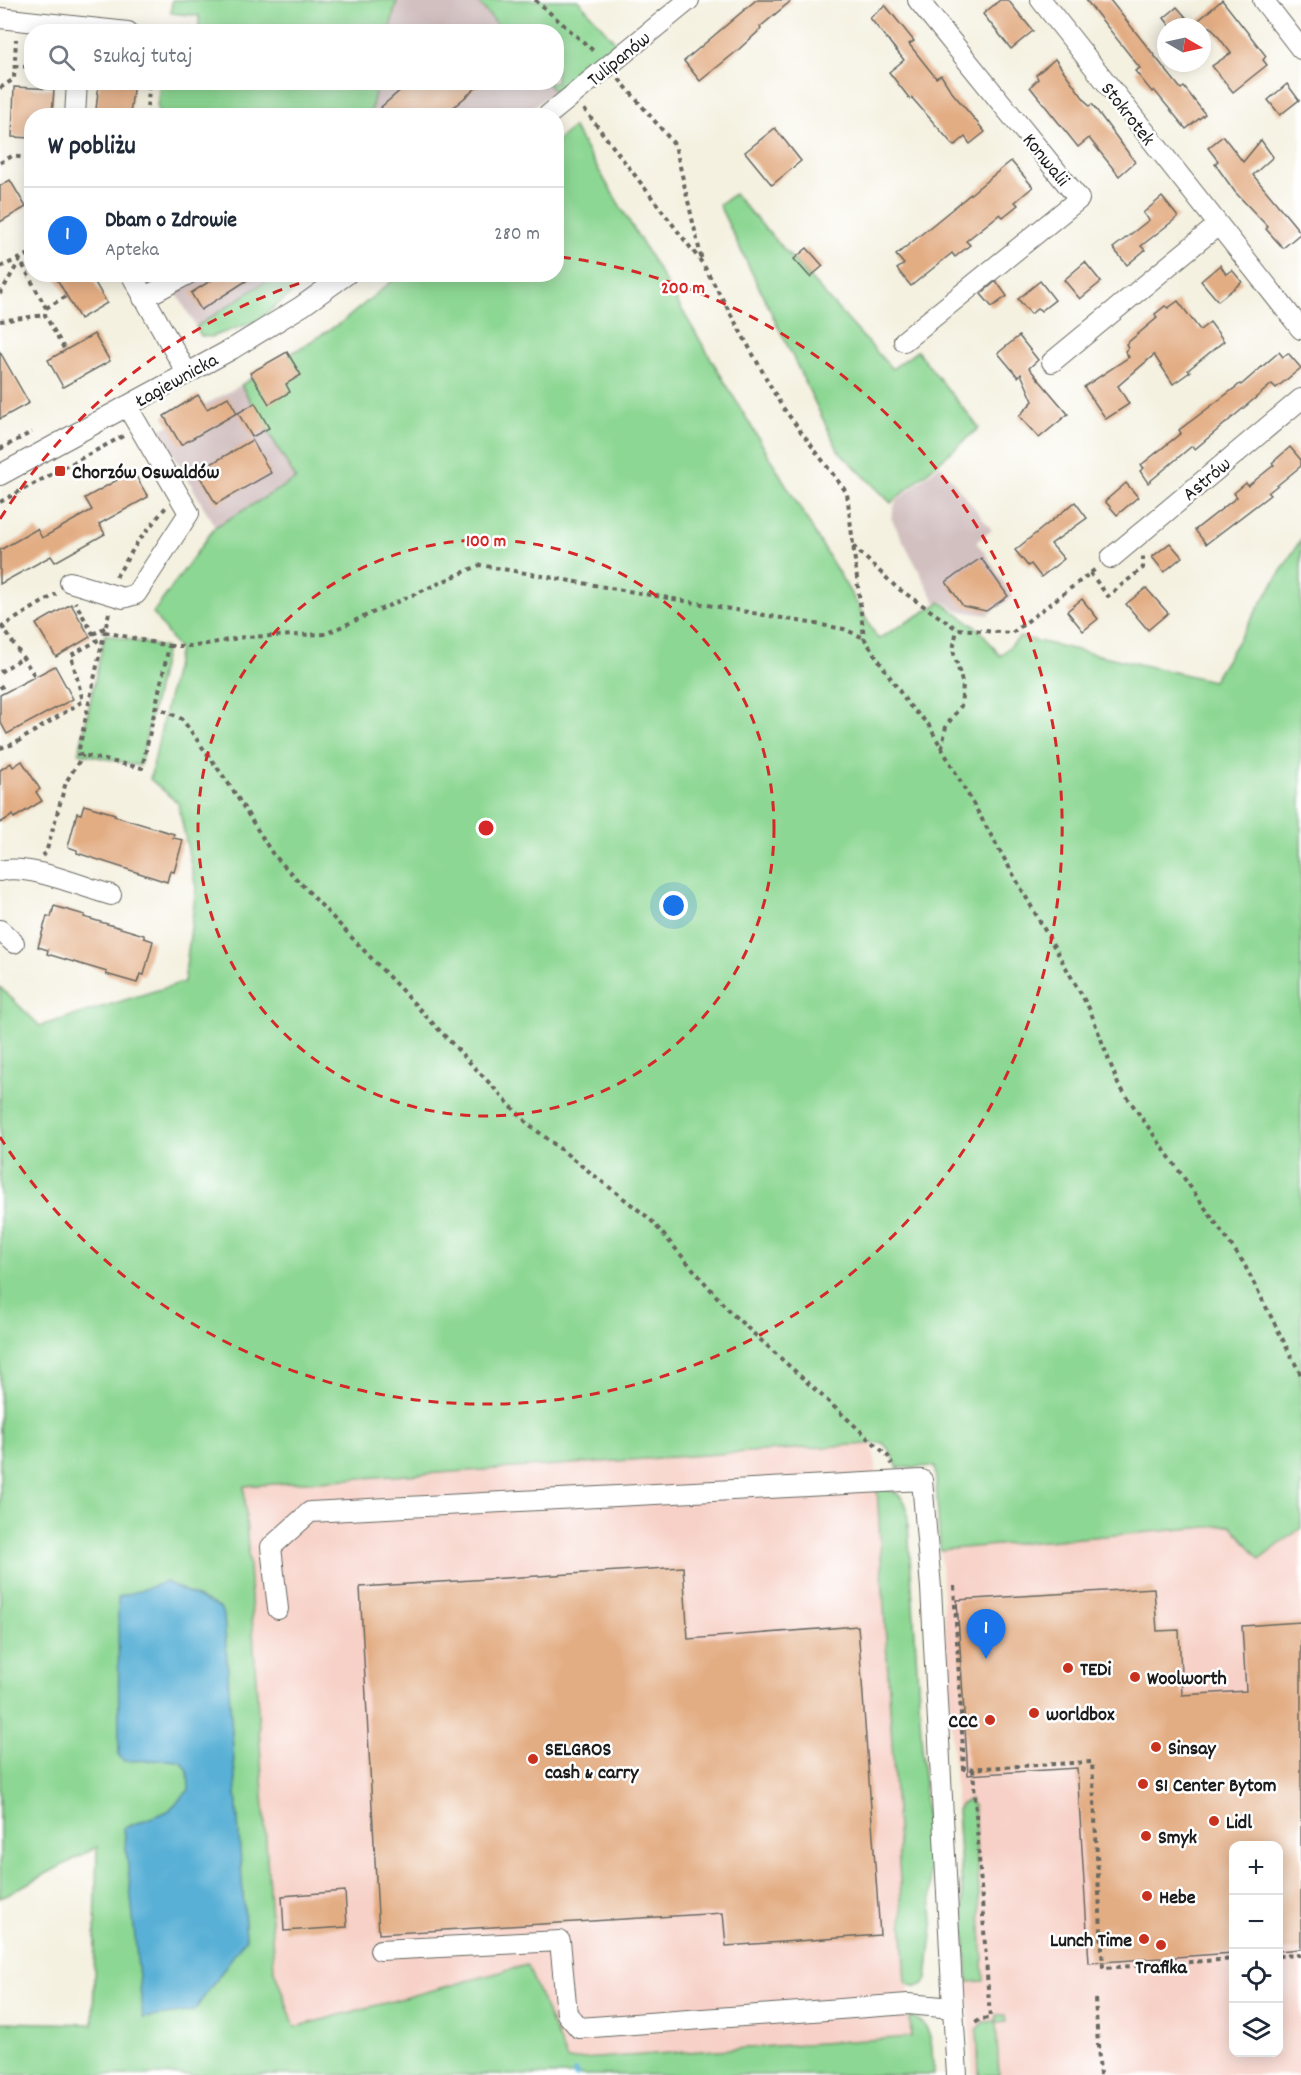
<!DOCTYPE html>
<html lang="pl">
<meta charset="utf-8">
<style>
:root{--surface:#fff;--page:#f6f6f7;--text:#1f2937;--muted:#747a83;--line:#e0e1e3;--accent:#1a73e8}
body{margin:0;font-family:Dekko,sans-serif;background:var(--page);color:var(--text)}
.controls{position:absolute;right:18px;bottom:18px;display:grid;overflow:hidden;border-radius:12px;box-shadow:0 3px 15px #0003}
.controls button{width:54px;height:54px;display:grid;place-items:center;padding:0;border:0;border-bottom:2px solid var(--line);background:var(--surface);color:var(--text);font:30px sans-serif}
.compass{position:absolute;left:1157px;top:18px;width:54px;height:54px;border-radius:50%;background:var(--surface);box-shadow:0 3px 15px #0003;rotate:99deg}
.you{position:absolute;left:674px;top:906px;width:21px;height:21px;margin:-15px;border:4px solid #fff;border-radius:50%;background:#1a73e8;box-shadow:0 0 0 9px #1a73e833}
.badge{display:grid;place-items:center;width:39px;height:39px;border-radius:50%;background:var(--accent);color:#fff;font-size:20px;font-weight:700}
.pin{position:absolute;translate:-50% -50px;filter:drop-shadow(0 2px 3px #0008)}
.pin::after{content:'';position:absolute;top:32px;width:21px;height:18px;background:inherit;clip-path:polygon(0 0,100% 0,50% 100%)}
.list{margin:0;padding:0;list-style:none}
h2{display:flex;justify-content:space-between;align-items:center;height:78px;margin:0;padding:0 24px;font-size:26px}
h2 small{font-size:20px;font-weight:400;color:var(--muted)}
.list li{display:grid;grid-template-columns:39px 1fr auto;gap:18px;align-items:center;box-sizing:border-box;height:96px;padding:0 24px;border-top:2px solid var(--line)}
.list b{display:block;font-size:22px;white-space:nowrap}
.list p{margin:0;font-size:20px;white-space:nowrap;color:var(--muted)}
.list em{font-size:20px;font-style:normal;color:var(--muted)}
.icon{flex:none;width:33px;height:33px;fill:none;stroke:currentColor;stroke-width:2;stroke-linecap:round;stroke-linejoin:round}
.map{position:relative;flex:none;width:1301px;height:2075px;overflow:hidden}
.search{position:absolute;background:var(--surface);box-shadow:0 3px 15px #0003;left:24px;top:24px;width:540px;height:66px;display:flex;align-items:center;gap:15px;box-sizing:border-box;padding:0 21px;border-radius:24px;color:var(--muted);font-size:22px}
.panel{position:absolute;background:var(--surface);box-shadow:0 3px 15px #0003;left:24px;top:108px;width:540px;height:174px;border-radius:24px}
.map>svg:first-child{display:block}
.built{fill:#f7d1c7;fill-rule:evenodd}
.industrial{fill:#d2bfc0}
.green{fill:#8cd793;stroke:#547a58;stroke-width:1.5}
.water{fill:#59b0d6;stroke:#3a6679;stroke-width:1.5}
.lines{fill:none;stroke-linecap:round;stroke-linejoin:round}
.stream{stroke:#59b0d6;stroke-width:6}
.building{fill:#e3ad84}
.minor-casing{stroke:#686761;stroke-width:22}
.path{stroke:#686761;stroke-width:4;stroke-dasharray:4.5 4.5;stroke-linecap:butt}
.minor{stroke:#fff;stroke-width:20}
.ring{fill:none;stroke:#d62828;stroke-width:3;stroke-dasharray:10 8}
.poi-dot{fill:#c8321e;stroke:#fff;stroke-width:2}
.labels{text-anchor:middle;stroke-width:5;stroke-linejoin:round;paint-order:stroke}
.street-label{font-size:20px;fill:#1c1c1c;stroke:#fff}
.poi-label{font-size:20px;font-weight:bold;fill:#1c1c1c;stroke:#fff;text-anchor:start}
.centre{fill:#d62828;stroke:#fff;stroke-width:3}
.ring-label{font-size:18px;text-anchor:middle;font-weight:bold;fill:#d62828;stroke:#fff;stroke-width:5;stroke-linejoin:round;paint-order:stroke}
</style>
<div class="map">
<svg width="1301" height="2075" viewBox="0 0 1301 2075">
<rect width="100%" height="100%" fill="#fff"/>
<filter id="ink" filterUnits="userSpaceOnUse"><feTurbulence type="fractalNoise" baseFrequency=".0167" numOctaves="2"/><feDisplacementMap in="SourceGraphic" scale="12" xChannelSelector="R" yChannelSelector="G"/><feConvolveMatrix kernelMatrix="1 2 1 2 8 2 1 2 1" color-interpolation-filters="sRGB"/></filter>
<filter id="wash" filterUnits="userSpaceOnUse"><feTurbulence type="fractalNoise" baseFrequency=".008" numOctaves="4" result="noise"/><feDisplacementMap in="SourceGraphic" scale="24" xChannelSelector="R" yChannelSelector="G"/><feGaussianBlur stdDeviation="1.35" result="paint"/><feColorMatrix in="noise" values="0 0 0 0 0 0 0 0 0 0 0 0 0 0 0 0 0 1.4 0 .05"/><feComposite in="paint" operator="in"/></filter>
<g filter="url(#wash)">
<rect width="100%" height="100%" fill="#f4f1e0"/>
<g class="built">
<path d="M872,1444L876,1465L912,2037L566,2060L527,1965L295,2027L274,1970L244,1486Z"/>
<path d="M1232,1525L1260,1559L1301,1528V2075H973L940,1550ZM1234,1846H1278V2052H1234Z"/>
</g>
<g class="industrial">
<path d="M397,0H476L503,31L389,32Z"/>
<path d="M377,83H547L554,91L522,115L370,116Z"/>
<path d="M166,275H277L196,327Z"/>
<path d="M241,385L296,479L215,527L160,430Z"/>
<path d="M940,465L992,530L976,542L985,553L1012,597L988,615L959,611L943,601L936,603L891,518L896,501Z"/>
</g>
<g class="green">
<path d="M172,0H397L389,32L199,31V16L171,13Z"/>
<path d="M476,0H578L619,46L554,91L547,83L556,82V32L503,31Z"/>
<path d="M160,83V82L377,83L370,116L161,115L157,108Z"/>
<path d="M573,127L878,639L941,602L981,631L1000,656L1020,637L1213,681L1301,539V1528L1260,1559L1231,1525L940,1550L935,1466L898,1468L889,1450L883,1443L244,1486L274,1970L295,2027L527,1965L567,2060L911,2037L910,2016C936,2024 932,2053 933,2075H0V2022L93,2024L97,1847L0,1898V987L40,1026L184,982L196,888L178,803L150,779L179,650L153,613L215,527L296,479L241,385L342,322L399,275L556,274L557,141Z"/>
<path d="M734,194L892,369L917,351L979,428L891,503L838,450L719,205Z"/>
<path d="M277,274L314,275L257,321L211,337L201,336L196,327Z"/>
<path d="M105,634L166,648L140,766L79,753Z"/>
<path d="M877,1487C891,1490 903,1493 907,1508L933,1924L927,1979C922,1989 914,1987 906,1983Z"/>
<path d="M970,1799L971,1804L974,1806L984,1981L968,1982L957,1810L961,1804Z"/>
<path d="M996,2015H1005L1006,2022L996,2023L999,2075H979L977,2030L984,2022L996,2021Z"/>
</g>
<path class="water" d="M166,1582L220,1608L224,1615L246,1938L194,2011L143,2018L124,1828L168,1811L189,1790L188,1771L182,1762L170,1760L124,1761L119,1756L118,1597Z"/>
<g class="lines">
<path class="stream" d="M575,2072L576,2075"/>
</g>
<g id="blocks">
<g class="building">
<path d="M756,0H792L760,27L761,29L737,51L700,81L684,61Z"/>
<path d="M1000,0H1008L1033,31L1011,49L983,14Z"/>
<path d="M1086,0H1110L1181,89L1184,87L1205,114L1186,129L1154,90L1152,92L1135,71L1140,68Z"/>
<path d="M1222,0L1266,56L1263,60L1267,65L1233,92L1212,66L1231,53L1211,27H1171L1164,18L1177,7L1193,25Z"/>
<path d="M885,5L914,41L909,44L936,78L941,75L951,91L985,132L970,144L965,137L954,146L912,98L910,99L889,72L904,60L870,18Z"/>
<path d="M1055,59L1089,106L1092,104L1135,162L1119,176L1089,138L1078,147L1030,87L1038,79L1036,75Z"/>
<path d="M99,82H134L130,115L96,110Z"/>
<path d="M410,82H483L443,116H388L381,107Z"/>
<path d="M1287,84L1299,100L1280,115L1268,100Z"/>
<path d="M14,87L54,89L52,116H32V138L12,137Z"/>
<path d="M775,128L801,161L772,185L745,152Z"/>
<path d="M1223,136L1243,162L1261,140L1273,157L1253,175L1301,233L1283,248L1266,229L1268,227L1235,192L1215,164L1218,161L1208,148Z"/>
<path d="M1011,161L1033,187L1015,202L1018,205L1003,217L1000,214L966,241L970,245L955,257L952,253L911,286L897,269L904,264L896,255Z"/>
<path d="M10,180L26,207L0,222V186Z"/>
<path d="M1162,197L1178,217L1141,246L1145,250L1127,265L1113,248L1149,220L1143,213Z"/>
<path d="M807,248L823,266L810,277L794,259Z"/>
<path d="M1085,262L1101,282L1080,299L1064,280Z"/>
<path d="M1220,265L1226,274L1232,270L1242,282L1218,301L1201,281Z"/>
<path d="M54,274H90L107,303L80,319Z"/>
<path d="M221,274H257L201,310L191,293Z"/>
<path d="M996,281L1007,296L992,307L981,294Z"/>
<path d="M1040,281L1055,300L1041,311L1038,308L1031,314L1018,299Z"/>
<path d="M1178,301L1200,330L1210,322L1224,341L1188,370L1190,372L1173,384L1154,355L1118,386L1129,404L1106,419L1084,387L1129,357L1125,351L1128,348L1126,344L1157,318L1155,314L1165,306L1168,308Z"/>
<path d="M94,334L110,361L63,387L48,360Z"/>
<path d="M1019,336L1038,360L1029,368L1068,414L1039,438L1019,416L1033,401L1021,374L1018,377L998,353Z"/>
<path d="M0,352L29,403L0,419Z"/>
<path d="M287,352L301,375L286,384L290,392L269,404L250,373Z"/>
<path d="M1279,352L1283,357L1288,353L1301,368L1276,388L1272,384L1195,449L1192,446L1148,483L1140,471L1144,468L1141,465L1181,433L1179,430L1195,418L1240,384L1241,385Z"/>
<path d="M198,395L207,409L228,397L237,413L181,445L164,416Z"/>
<path d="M255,403L269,428L252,437L238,413Z"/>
<path d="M252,440L271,473L216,504L197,472Z"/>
<path d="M1290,447L1301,460V466L1268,493L1270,495L1206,544L1195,530L1237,497L1234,493L1246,483L1248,486L1274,465L1272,463Z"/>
<path d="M133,471L148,497L99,524L105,534L55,562L51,556L0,584V550L37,529L42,538L92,510L85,498Z"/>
<path d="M1126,483L1138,497L1117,515L1105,501Z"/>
<path d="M1075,502L1087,518L1051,544L1064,559L1041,577L1031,564L1028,566L1015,550Z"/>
<path d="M1170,543L1182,557L1164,572L1152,557Z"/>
<path d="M981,558L1008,596L986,611L963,606L946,582Z"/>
<path d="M1146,588L1168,613L1148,630L1126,604Z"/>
<path d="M1082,599L1098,619L1083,631L1067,611Z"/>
<path d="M71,604L90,637L56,657L36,624Z"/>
<path d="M55,666L73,699L7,734L0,721V695Z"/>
<path d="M22,761L40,789L36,792L42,801L14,818L13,815L0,823V770L11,763L13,767Z"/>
<path d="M84,805L115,814L114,816L174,834L173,838L183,840L174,872L170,871L167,882L77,853V850L68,847L77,813L81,814Z"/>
<path d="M54,906L85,915L84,917L144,935V938L153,941L144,975L140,974L137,983L106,974L107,972L47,954L48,950L38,947L47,916L51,917Z"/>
<path d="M683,1567L688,1639L858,1626L880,1935L726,1946L723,1913L379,1934L360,1587Z"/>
<path d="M1154,1588L1157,1631L1179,1630L1182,1695L1246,1691L1242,1626L1301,1622V1949L1278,1951V1845H1233V1953L1089,1963L1077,1768L968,1775L957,1600Z"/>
<path d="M345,1891L347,1927L284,1931L282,1896Z"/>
</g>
</g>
</g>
<g filter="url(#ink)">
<use href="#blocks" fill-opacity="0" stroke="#686761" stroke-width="1.5"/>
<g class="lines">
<g class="minor-casing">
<g id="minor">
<path d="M1041,0L1301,329"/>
<path d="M1263,0L1301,49"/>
<path d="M0,18L81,27V32"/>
<path d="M81,27L128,32"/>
<path d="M75,116L77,82"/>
<path d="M547,116L689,0"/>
<path d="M131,274L187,373"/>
<path d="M143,298L188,274"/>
<path d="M904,341L1079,199L918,0"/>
<path d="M1052,362L1218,225"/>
<path d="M0,475L232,349L302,306L347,274"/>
<path d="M1111,558L1301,399"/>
<path d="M70,582L123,598L136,594L189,513L127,406"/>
<path d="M0,871C27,863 83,887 111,895"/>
<path d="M0,930L14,943"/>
<path d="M278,1609L271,1547L310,1512L922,1480L931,1588L953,2008L908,2004L579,2028L567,2014L560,1941L380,1950"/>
<path d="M953,2008L957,2075"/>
</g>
</g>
<g class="path">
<path d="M535,0L596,53"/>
<path d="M14,66L32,67"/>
<path d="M619,79L675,145L702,261"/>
<path d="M0,88L14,79L16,39"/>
<path d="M584,109L703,264L781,405L847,493L864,638L908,704L928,724L1090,1010L1118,1084L1243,1262L1301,1375"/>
<path d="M146,116L150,82"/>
<path d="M0,163L12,156L32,159"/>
<path d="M0,267L32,253"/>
<path d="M0,294L20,260L46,308L45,315L65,350"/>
<path d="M46,308L67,296"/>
<path d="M0,321L45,315"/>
<path d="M0,449L32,432"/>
<path d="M0,502L123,436"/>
<path d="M853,546L896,587L957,629L1012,633L1097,568"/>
<path d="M1090,573L1108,596L1143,568V556"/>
<path d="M116,577L137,543L166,507"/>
<path d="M2,626L35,676"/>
<path d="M0,628L56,594"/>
<path d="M105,632L169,646L142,768L78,754C88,707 98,660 109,613"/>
<path d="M93,634L106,627"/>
<path d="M169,646H196L244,637L325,634L480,565L844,629L864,638"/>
<path d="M0,672L22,658"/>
<path d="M0,685L5,692"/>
<path d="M155,706L182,719L231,787L272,853L527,1123L650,1219L730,1312L888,1456L892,1464"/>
<path d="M0,748L14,744L83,701L71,655L97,641L75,602"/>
<path d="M942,748L946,726L961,706L963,685L953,650L957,629"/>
<path d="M42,856L46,853L66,782L83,755"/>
<path d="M954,1586L964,1769L1092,1762L1103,1968L1234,1959"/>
<path d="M973,1769L990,2018L981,2019L975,2023V2027"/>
<path d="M1278,1956L1301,1955"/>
<path d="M1095,1999L1100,2075"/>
</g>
<use href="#minor" class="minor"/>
</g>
</g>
<g class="ring">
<circle cx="486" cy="828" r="288"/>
<path d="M0 519A576 576 0 0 1 322 276M561 257A576 576 0 1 1 0 1137"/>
</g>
<g class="poi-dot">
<rect x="54" y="465" width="12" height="12" rx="3"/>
<circle cx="1068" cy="1668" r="6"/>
<circle cx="1135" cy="1677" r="6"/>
<circle cx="1034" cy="1713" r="6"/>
<circle cx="990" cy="1720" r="6"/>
<circle cx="1156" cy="1747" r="6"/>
<circle cx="533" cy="1759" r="6"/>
<circle cx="1143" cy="1784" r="6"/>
<circle cx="1214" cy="1821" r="6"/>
<circle cx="1146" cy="1836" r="6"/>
<circle cx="1147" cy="1896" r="6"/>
<circle cx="1144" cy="1939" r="6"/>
<circle cx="1161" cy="1945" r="6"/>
</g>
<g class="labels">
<g class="street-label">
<text transform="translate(618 58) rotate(-39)" y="7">Tulipanów</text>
<text transform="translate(1129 113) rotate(52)" y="7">Stokrotek</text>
<text transform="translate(1047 159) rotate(51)" y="7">Konwalii</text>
<text transform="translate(176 379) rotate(-29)" y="7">Łagiewnicka</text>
<text transform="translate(1206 478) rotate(-40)" y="7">Astrów</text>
</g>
<g class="poi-label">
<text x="72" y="478">Chorzów Oswaldów</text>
<text x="1080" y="1675">TEDi</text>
<text x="1147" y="1684">Woolworth</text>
<text x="1046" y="1720">worldbox</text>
<text x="978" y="1727" text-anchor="end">CCC</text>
<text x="1168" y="1754">Sinsay</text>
<text x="545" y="1755">SELGROS<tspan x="545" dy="23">cash &amp; carry</tspan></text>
<text x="1155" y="1791">S1 Center Bytom</text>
<text x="1226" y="1828">Lidl</text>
<text x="1158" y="1843">Smyk</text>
<text x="1159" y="1903">Hebe</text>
<text x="1132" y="1946" text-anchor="end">Lunch Time</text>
<text x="1161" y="1973" text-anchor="middle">Trafika</text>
</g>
</g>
<circle cx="486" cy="828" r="9" class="centre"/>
<g class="ring-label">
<text x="683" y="293">200 m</text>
<text x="486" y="546">100 m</text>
</g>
</svg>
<div class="controls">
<button>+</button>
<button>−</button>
<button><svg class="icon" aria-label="locate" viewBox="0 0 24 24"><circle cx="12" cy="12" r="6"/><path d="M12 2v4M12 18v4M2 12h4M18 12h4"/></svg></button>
<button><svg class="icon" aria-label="layers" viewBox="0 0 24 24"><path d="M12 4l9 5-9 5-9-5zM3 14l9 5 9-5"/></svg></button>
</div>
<svg class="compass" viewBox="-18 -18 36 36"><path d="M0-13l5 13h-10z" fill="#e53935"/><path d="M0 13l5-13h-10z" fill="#747a83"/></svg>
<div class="you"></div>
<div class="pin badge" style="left:986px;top:1659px">1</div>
<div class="search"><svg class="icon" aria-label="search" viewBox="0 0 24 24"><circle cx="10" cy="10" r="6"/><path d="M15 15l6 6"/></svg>Szukaj tutaj</div>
<section class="panel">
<h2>W pobliżu<small></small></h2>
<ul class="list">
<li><span class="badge">1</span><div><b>Dbam o Zdrowie</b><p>Apteka</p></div><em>280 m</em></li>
</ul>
</section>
</div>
